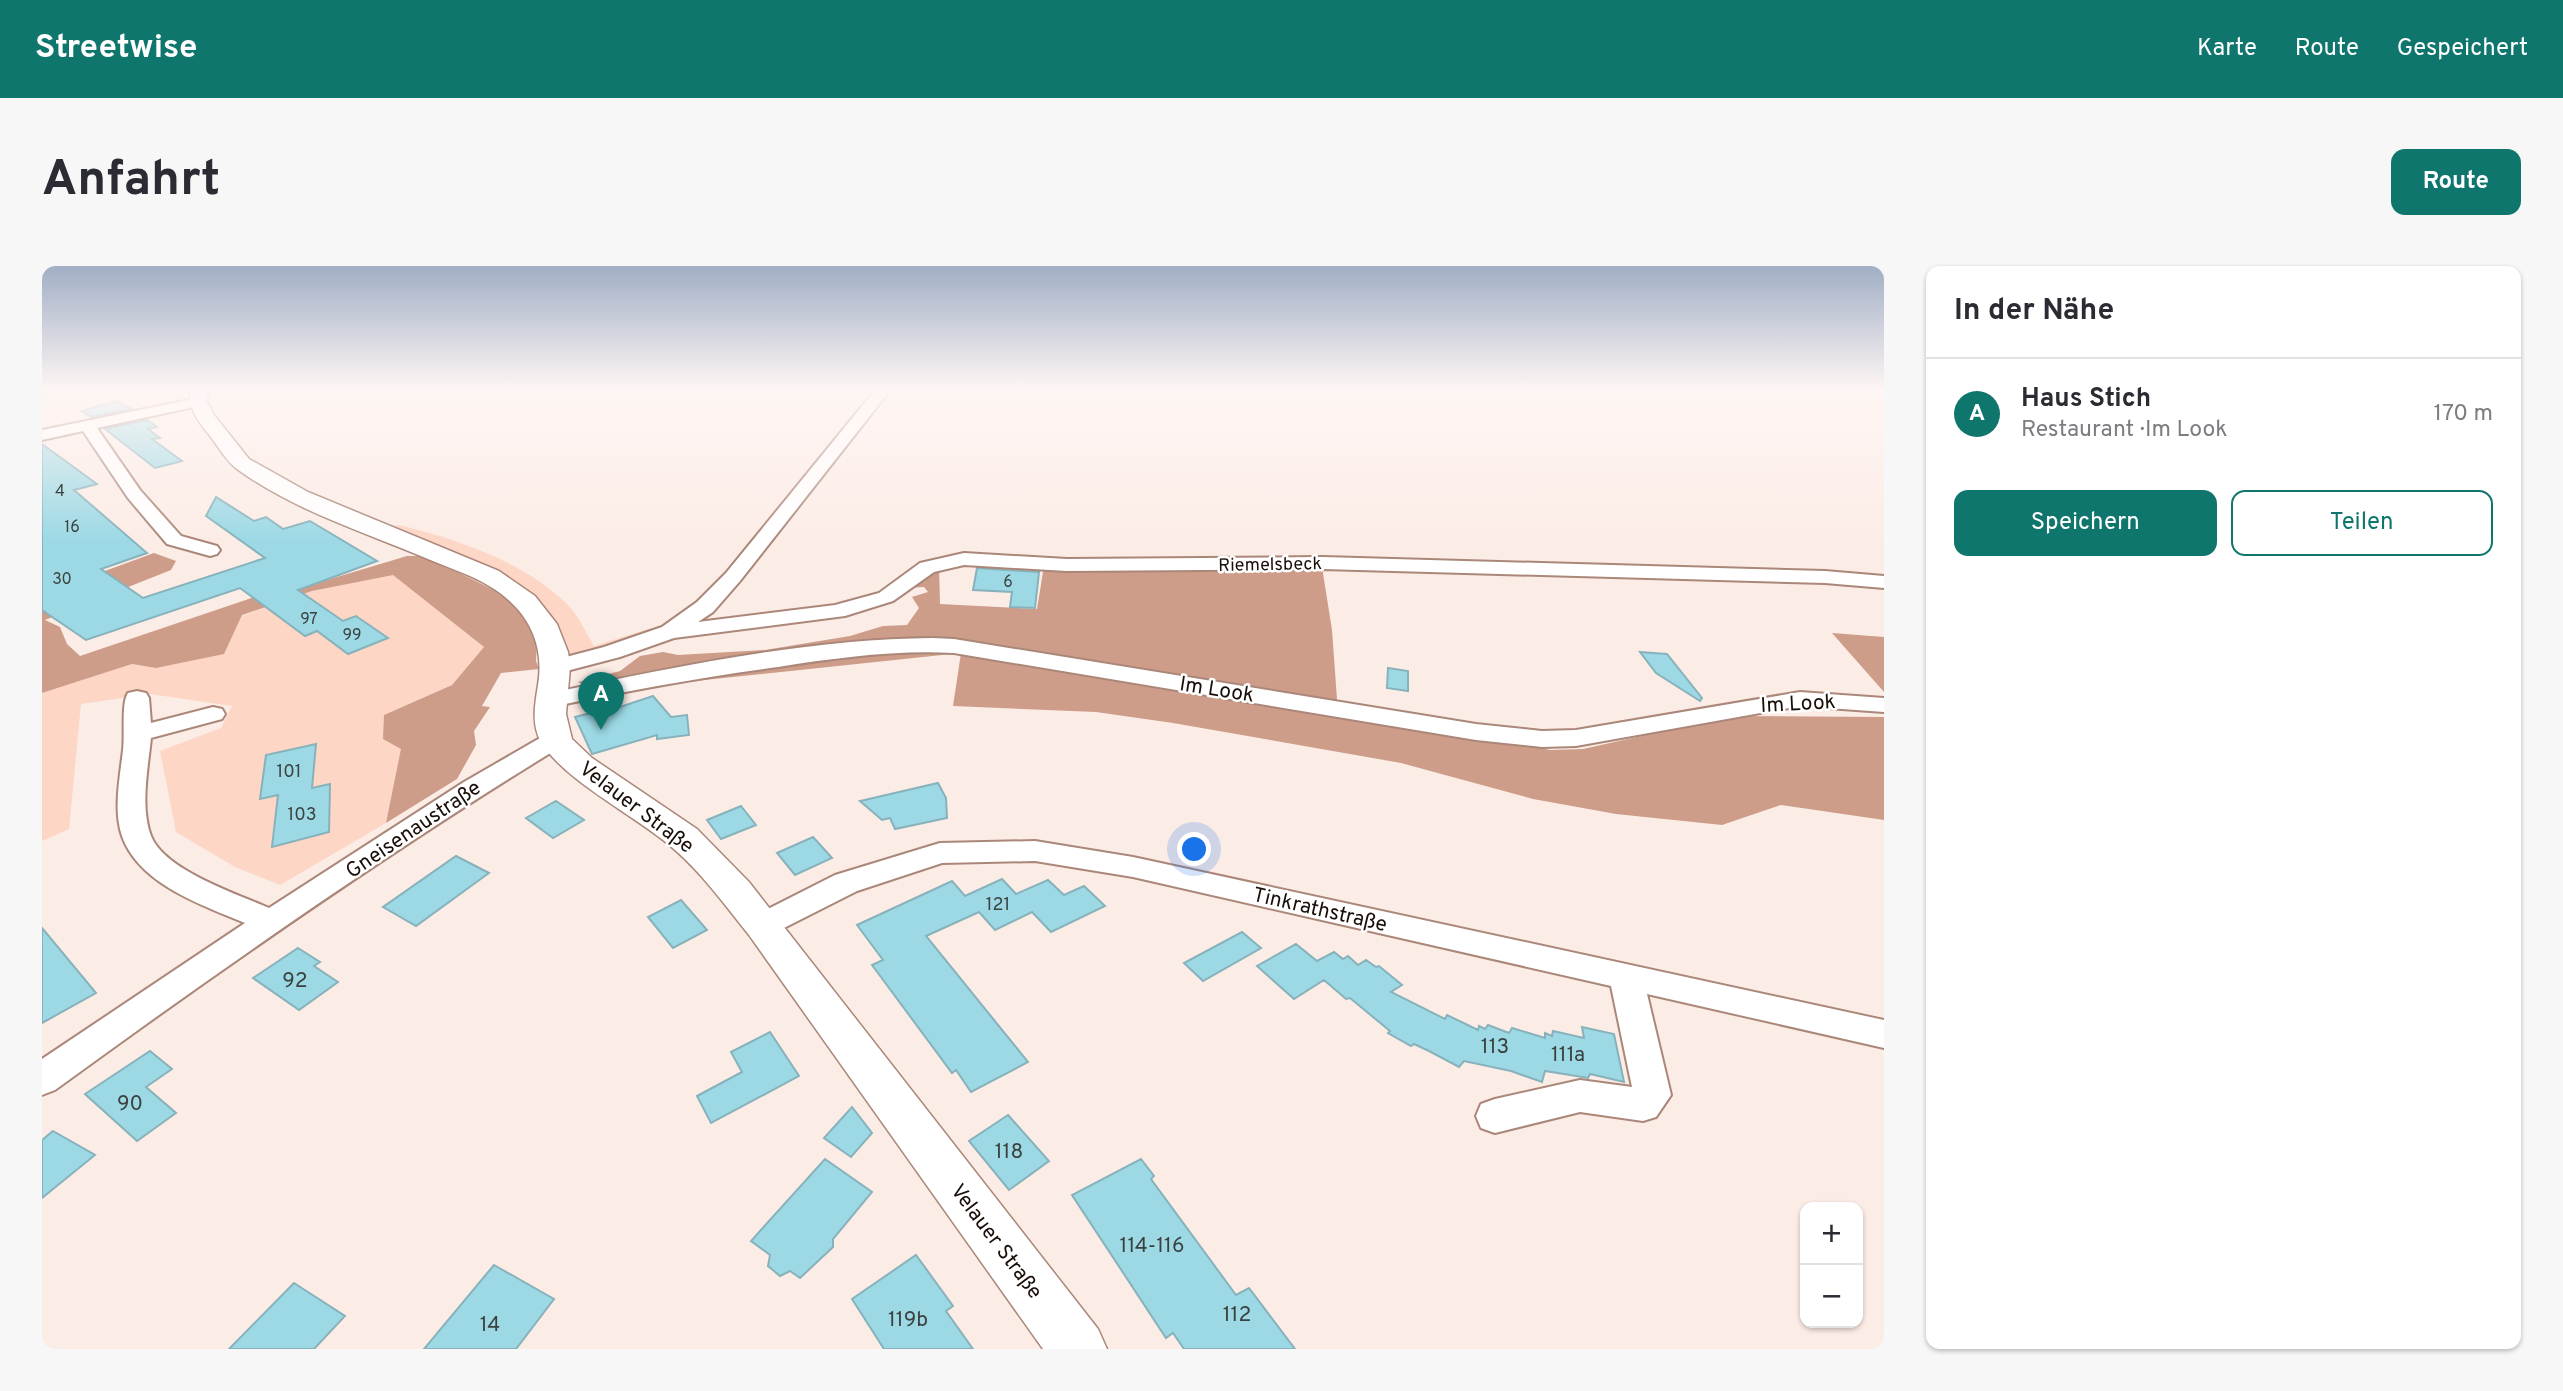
<!DOCTYPE html>
<html lang="de">
<meta charset="utf-8">
<style>
:root{--surface:#fff;--page:#f7f7f7;--text:#2b2b33;--muted:#7c7c81;--line:#e1e1e2;--accent:#0f766e}
body{margin:0;font-family:Overpass,sans-serif;background:var(--page);color:var(--text)}
.controls{position:absolute;right:21px;bottom:21px;display:grid;overflow:hidden;border-radius:14px;box-shadow:0 2px 5px #0004}
.controls button{width:63px;height:63px;display:grid;place-items:center;padding:0;border:0;border-bottom:2px solid var(--line);background:var(--surface);color:var(--text);font:35px sans-serif}
.you{position:absolute;left:1153px;top:584px;width:24px;height:24px;margin:-18px;border:5px solid #fff;border-radius:50%;background:#1a73e8;box-shadow:0 0 0 10px #1a73e833}
.badge{display:grid;place-items:center;width:46px;height:46px;border-radius:50%;background:var(--accent);color:#fff;font-size:23px;font-weight:700}
.pin{position:absolute;translate:-50% -58px;filter:drop-shadow(0 2px 4px #0008)}
.pin::after{content:'';position:absolute;top:37px;width:24px;height:21px;background:inherit;clip-path:polygon(0 0,100% 0,50% 100%)}
.list{margin:0;padding:0;list-style:none}
h2{display:flex;justify-content:space-between;align-items:center;height:91px;margin:0;padding:0 28px;font-size:30px}
h2 small{font-size:23px;font-weight:400;color:var(--muted)}
.list li{display:grid;grid-template-columns:46px 1fr auto;gap:21px;align-items:center;box-sizing:border-box;height:112px;padding:0 28px;border-top:2px solid var(--line)}
.list b{display:block;font-size:26px;white-space:nowrap}
.list p{margin:0;font-size:23px;white-space:nowrap;color:var(--muted)}
.list em{font-size:23px;font-style:normal;color:var(--muted)}
.actions{display:flex;gap:14px;padding:21px 28px}
.actions a{flex:1;padding:16px 0;border:2px solid var(--accent);border-radius:14px;text-align:center;font-size:24px;color:var(--accent)}
.actions .main{background:var(--accent);color:#fff}
.map{position:relative;flex:none;width:1842px;height:1083px;overflow:hidden;border-radius:14px}
header{display:flex;align-items:center;gap:42px;box-sizing:border-box;height:98px;padding:0 35px;background:var(--accent);color:#fff}
header strong{font-size:33px}
nav{display:flex;gap:38px;margin-inline-start:auto;font-size:24px}
.intro{display:flex;align-items:center;justify-content:space-between;box-sizing:border-box;height:168px;padding:0 42px}
h1{margin:0;font-size:49px}
.button{padding:18px 32px;border-radius:14px;background:var(--accent);color:#fff;font-size:24px;font-weight:700}
main{display:flex;gap:42px;padding:0 42px}
aside{flex:1;background:var(--surface);border-radius:14px;box-shadow:0 2px 5px #0004}
.map>svg:first-child{display:block}
.green{fill:#fdd6c5}
.forest{fill:#cd9d89}
.building{fill:#9cd9e5;stroke:#87b2bb;stroke-width:2}
.lines{fill:none;stroke-linecap:round;stroke-linejoin:round}
.minor-casing{stroke:#aa8779;stroke-width:4}
.major-casing{stroke:#aa8779;stroke-width:3}
.minor{fill:#fff;fill-rule:evenodd}
.major{fill:#fff;fill-rule:evenodd}
.labels{text-anchor:middle;stroke-width:5;stroke-linejoin:round;paint-order:stroke}
.far-number-label{font-size:16px;fill:#3a413f}
.far-street-label{font-size:18px;fill:#1a0e08;stroke:#fff}
.number-label{font-size:18px;fill:#3a413f}
.street-label{font-size:21px;fill:#1a0e08;stroke:#fff}
.near-number-label{font-size:21px;fill:#3a413f}
</style>
<header>
<strong>Streetwise</strong>
<nav><a>Karte</a><a>Route</a><a>Gespeichert</a></nav>
</header>
<div class="intro"><h1>Anfahrt</h1><a class="button">Route</a></div>
<main>
<div class="map">
<svg width="1842" height="1083" viewBox="0 0 1842 1083">
<rect width="100%" height="100%" fill="#fcece6"/>
<g class="green">
<path d="M357,259C415,273 483,296 526,339C537,350 544,367 552,380L609,362L613,366L521,394L498,339L484,323L349,260Z"/>
<path d="M350,308L442,381L410,419L342,449L360,482L344,557L238,619L193,601L134,566L118,485L179,462L190,440L108,428L39,438L27,563L0,575V427L90,398L114,402L199,350L270,325Z"/>
</g>
<g class="forest">
<path d="M112,287L134,295L129,304L3,354L18,361L25,378L38,390L230,325L265,320L365,290H383L448,322L477,341L495,376L494,395L497,403L459,407L440,440L448,441L432,465L434,479L415,513L344,557L359,483L341,473L342,449L410,419L442,381L351,309L270,325L200,349L182,388L114,402L90,398L0,427V328Z"/>
<path d="M897,300L898,338L995,343L1002,300L1280,301L1290,364L1296,447L1509,484L1541,483L1689,450L1842,451V554L1739,539L1680,559L1574,548L1491,533L1359,497L1131,457L1054,446L911,440L919,387L576,423L547,422L536,416L578,405L598,390L621,386L636,389L723,384L808,370L841,360L865,359L877,342L870,331L886,326L882,321L864,322Z"/>
<path d="M1790,367L1842,371V426Z"/>
</g>
<g class="building">
<path d="M74,135L90,143L49,151L40,145Z"/>
<path d="M105,154L115,161L106,163L118,172L110,173L140,195L113,202L63,163Z"/>
<path d="M0,178L55,218L32,224L105,287L59,303L101,332L223,292L164,250L174,231L212,255L224,251L241,263L268,255L335,295L256,324L301,355L314,350L346,372L306,388L275,365L263,370L198,322L44,374L0,344Z"/>
<path d="M935,302L997,306L993,342L968,341L970,326L931,324Z"/>
<path d="M1598,386L1625,388L1660,432L1658,435L1614,407Z"/>
<path d="M1346,402L1366,405V425L1345,422Z"/>
<path d="M611,430L629,451L645,449L647,469L615,473V469L550,488L533,451L568,442L569,444Z"/>
<path d="M274,478L270,522L288,518L287,566L230,581L236,529L218,533L224,489Z"/>
<path d="M896,517L904,532L905,552L853,563L848,552L840,554L818,535Z"/>
<path d="M514,535L542,554L511,572L484,552Z"/>
<path d="M699,540L714,559L679,573L665,554Z"/>
<path d="M771,571L790,592L753,609L735,587Z"/>
<path d="M414,590L447,607L374,660L341,641Z"/>
<path d="M960,613L974,628L1006,614L1022,629L1042,620L1063,640L1009,666L990,646L953,664L937,646L884,670L986,796L929,826L914,804L910,807L830,699L841,694L815,659L910,615L923,630Z"/>
<path d="M639,634L665,664L631,682L606,651Z"/>
<path d="M0,662L54,727L0,757Z"/>
<path d="M1200,666L1219,682L1161,715L1142,697Z"/>
<path d="M1254,678L1275,695L1292,686L1301,693L1306,690L1316,699L1324,694L1334,701L1337,700L1360,719L1349,726L1403,753L1405,749L1436,764L1437,760L1443,763L1446,759L1467,767L1470,762L1503,772V767L1510,770L1511,765L1542,772L1540,761L1572,768L1582,816L1548,808L1546,812L1503,805L1500,816L1469,805L1422,795L1417,801L1387,785L1372,778L1369,780L1346,767L1348,765L1308,732L1304,733L1282,714L1252,733L1215,700Z"/>
<path d="M256,682L278,696L272,700L296,716L257,744L211,712Z"/>
<path d="M728,766L757,810L669,857L655,830L700,806L689,786Z"/>
<path d="M108,785L130,803L104,821L134,847L95,875L43,828Z"/>
<path d="M810,841L830,867L809,891L782,872Z"/>
<path d="M966,849L1007,895L967,924L927,875Z"/>
<path d="M11,865L53,889L0,932V874Z"/>
<path d="M783,893L830,926L791,973V981L758,1012L748,1005L738,1010L726,1000L728,989L709,975Z"/>
<path d="M1099,893L1112,910L1109,913L1194,1029L1207,1022L1253,1083H1142L1131,1067L1124,1072L1030,929Z"/>
<path d="M874,989L911,1040L904,1045L931,1083H842L810,1033Z"/>
<path d="M452,999L512,1033L474,1083H382Z"/>
<path d="M252,1017L303,1050L272,1083H187Z"/>
</g>
<g class="lines">
<g class="minor-casing">
<g id="minor">
<path d="M0,123H11L0,129Z"/>
<path d="M834,123H849L698,315L671,346L656,356L793,339L837,327L878,297L922,287L1025,293L1281,291L1783,305L1842,310V322L1783,317L1281,303L1025,305L922,299L892,306L851,335L803,350L632,372L578,391L513,408L505,406L501,401L505,396L562,381L620,361L655,336L684,307Z"/>
<path d="M156,132L161,133L163,136L161,139L55,162L98,224L139,270L175,280L178,284L175,288L168,290L125,278L86,232L41,165L0,174V164Z"/>
<path d="M891,372L912,373L1434,458L1500,465L1534,464L1758,426L1842,432V446L1758,440L1534,480L1500,481L1434,474L912,387C853,384 794,392 736,401C660,411 584,425 509,441L500,439L497,434L500,429L509,427C632,401 765,373 891,372Z"/>
<path d="M95,425L104,427L107,432L109,457L171,441L180,443L183,448L180,453L109,472C106,502 98,541 109,570C122,604 195,628 227,642L422,516L505,468L514,465L523,468L527,473L523,478C348,585 179,703 13,824L0,829V793L203,657C160,639 97,618 80,570C71,544 78,511 81,484C83,470 79,437 86,427Z"/>
<path d="M993,575L1091,591L1842,754V782L1605,728L1629,829L1614,851L1601,855L1538,846L1453,867L1439,862L1434,850L1439,838L1453,833L1538,814L1590,821L1569,720L1091,611L993,595L900,597L815,625L732,667L721,671L710,667L705,659L710,651L793,609L888,580L898,577Z"/>
</g>
</g>
<g class="major-casing">
<path id="major" d="M148,123H166L165,136L172,149L207,193L266,226L457,305L493,330L515,358L526,386L528,401L524,448L530,473L550,492L655,563L707,616L1056,1063L1065,1083H1001L707,669C682,638 658,604 626,578C590,548 522,514 499,476C489,458 493,438 496,419C503,377 485,343 449,321C430,309 407,302 386,293C322,266 251,244 195,203C184,195 176,180 168,170C156,155 146,143 148,123Z"/>
</g>
<use href="#minor" class="minor"/>
<use href="#major" class="major"/>
</g>
<linearGradient id="sky" x2="0" y2="1"><stop stop-color="#a1aec5"/><stop offset="0.45" stop-color="#fef6f4"/><stop offset="1" stop-color="#fef6f4" stop-opacity="0"/></linearGradient>
<rect width="1842" height="275" fill="url(#sky)"/>
<g class="labels">
<g class="far-number-label">
<text x="18" y="230">4</text>
<text x="30" y="266">16</text>
<text x="20" y="318">30</text>
<text x="966" y="321">6</text>
<text x="267" y="358">97</text>
<text x="310" y="374">99</text>
</g>
<g class="far-street-label">
<text transform="translate(1228 298) rotate(-1)" y="6">Riemelsbeck</text>
</g>
<g class="number-label">
<text x="247" y="511">101</text>
<text x="260" y="554">103</text>
<text x="956" y="644">121</text>
</g>
<g class="street-label">
<text transform="translate(1175 423) rotate(9)" y="7">Im Look</text>
<text transform="translate(1756 437) rotate(-3)" y="7">Im Look</text>
<text transform="translate(595 541) rotate(37)" y="7">Velauer Straße</text>
<text transform="translate(371 563) rotate(-34)" y="7">Gneisenaustraße</text>
<text transform="translate(1278 643) rotate(13)" y="7">Tinkrathstraße</text>
<text transform="translate(955 975) rotate(53)" y="7">Velauer Straße</text>
</g>
<g class="near-number-label">
<text x="253" y="721">92</text>
<text x="1453" y="787">113</text>
<text x="1526" y="795">111a</text>
<text x="88" y="844">90</text>
<text x="967" y="892">118</text>
<text x="1110" y="986">114-116</text>
<text x="1195" y="1055">112</text>
<text x="866" y="1060">119b</text>
<text x="448" y="1065">14</text>
</g>
</g>
</svg>
<div class="controls">
<button>+</button>
<button>−</button>
</div>
<div class="you"></div>
<div class="pin badge" style="left:559px;top:464px">A</div>
</div>
<aside>
<h2>In der Nähe<small></small></h2>
<ul class="list">
<li><span class="badge">A</span><div><b>Haus Stich</b><p>Restaurant · Im Look</p></div><em>170 m</em></li>
</ul>
<div class="actions"><a class="main">Speichern</a><a>Teilen</a></div>
</aside>
</main>
